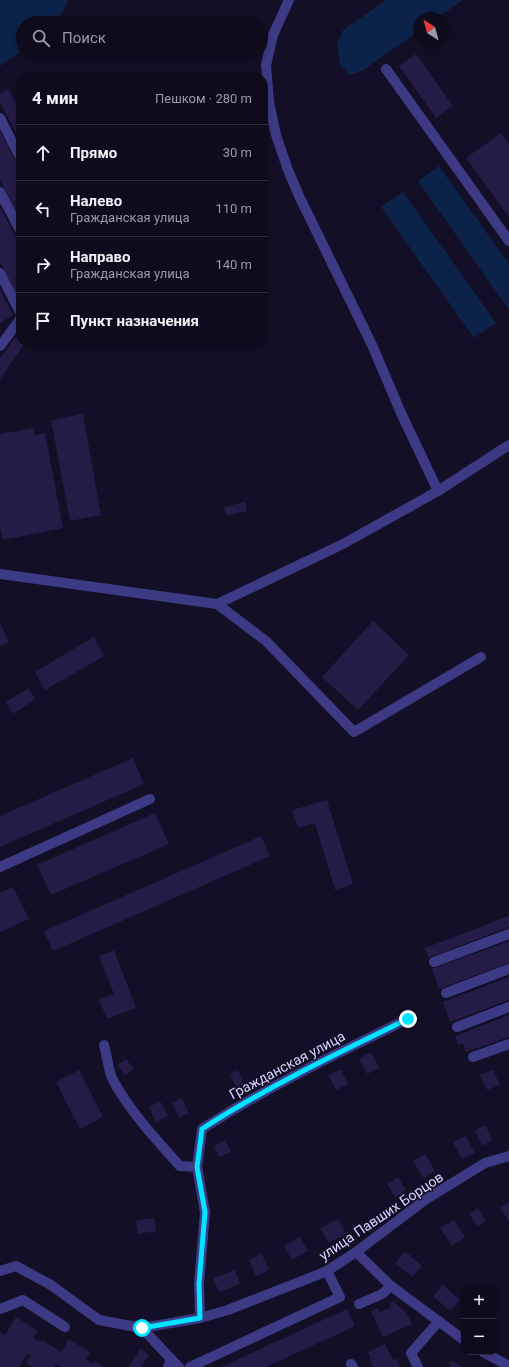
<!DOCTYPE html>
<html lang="ru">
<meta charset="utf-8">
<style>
:root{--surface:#0e0b1c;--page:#171425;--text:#f1f3f6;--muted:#9b9ba3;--line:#2e2b3b}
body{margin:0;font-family:Roboto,sans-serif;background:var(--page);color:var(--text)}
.controls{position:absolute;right:12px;bottom:12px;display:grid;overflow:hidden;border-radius:8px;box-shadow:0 2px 6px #0003}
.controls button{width:36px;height:36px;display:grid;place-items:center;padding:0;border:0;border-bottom:1px solid var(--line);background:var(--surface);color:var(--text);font:20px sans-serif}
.compass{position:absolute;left:413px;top:12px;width:36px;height:36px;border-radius:50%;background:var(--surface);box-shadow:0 2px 6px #0003;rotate:324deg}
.stop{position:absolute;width:12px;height:12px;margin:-9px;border:3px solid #00e5ff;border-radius:50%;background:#fff}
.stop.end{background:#00e5ff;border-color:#fff;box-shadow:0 1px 4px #0008}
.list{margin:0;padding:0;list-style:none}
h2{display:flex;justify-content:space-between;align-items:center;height:52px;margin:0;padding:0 16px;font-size:17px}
h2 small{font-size:13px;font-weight:400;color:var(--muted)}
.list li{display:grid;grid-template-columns:26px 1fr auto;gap:12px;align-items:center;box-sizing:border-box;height:56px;padding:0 16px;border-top:1px solid var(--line)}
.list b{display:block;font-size:15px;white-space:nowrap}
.list p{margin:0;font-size:13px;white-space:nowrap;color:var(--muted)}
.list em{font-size:13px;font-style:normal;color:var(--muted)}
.icon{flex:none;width:22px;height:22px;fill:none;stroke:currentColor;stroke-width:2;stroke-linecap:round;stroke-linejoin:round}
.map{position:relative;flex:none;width:509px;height:1367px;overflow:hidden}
.search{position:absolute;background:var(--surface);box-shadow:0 2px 6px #0003;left:16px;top:16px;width:252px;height:44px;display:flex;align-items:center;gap:10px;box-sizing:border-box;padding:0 14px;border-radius:22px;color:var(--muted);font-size:15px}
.panel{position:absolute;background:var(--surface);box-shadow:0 2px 6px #0003;left:16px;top:72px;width:252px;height:276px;border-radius:16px}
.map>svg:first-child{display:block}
.water{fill:#0c2248}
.building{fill:#241b47}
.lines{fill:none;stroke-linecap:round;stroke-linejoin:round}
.minor{stroke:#3d3a85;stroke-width:10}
.route{stroke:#00e5ff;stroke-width:5}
.labels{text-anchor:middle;stroke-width:3;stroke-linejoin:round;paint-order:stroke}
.street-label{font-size:14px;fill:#d9d4ff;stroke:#130f26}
</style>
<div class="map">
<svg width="509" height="1367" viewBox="0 0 509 1367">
<rect width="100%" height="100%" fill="#130f26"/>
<g class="water">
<path d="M1,0H69L55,23H23V50L0,66V1Z"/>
<path d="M386,0H463L437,18H419V31L362,71L349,75L340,64L337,45L343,30Z"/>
<path d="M439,166L509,264V310L418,181Z"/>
<path d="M403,192L496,323L474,338L381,207Z"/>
</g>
<g class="building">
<path d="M416,54L453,106L436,118L399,66Z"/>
<path d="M8,89L21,113V143L0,102V94Z"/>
<path d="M0,131L21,172V222L0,180Z"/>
<path d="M501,133L509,144V217L466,158Z"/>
<path d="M0,207L21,247V291L16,294L0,262Z"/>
<path d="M0,290L13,315L0,323Z"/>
<path d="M21,330V343H25L0,379V358Z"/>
<path d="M83,414L101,515L70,521L51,420Z"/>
<path d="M33,428L34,435L45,433L63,528L3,540L0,527V434Z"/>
<path d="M245,502L247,511L226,516L224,507Z"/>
<path d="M373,621L409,655L358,710L322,677Z"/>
<path d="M0,623L9,642L0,646Z"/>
<path d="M94,637L104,656L45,690L35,672Z"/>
<path d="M28,688L35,699L13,714L6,702Z"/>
<path d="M133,758L144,784L0,847V816Z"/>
<path d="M327,800L353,884L335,890L315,823L298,828L292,810Z"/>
<path d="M155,813L169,844L51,895L37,865Z"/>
<path d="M261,836L270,856L53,951L44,931Z"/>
<path d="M13,887L29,919L0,932V893Z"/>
<path d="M509,916V927L428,958L425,948Z"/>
<path d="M509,941V963L439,989L432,969Z"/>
<path d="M114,950L136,1008L107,1019L99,1000L114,994L99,956Z"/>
<path d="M509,977V1000L450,1022L443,1002Z"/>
<path d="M509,1015V1037L466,1052L463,1043L458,1045L455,1036Z"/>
<path d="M371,1052L379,1068L367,1074L359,1059Z"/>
<path d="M126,1059L134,1069L125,1075L117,1065Z"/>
<path d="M341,1069L348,1084L336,1090L328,1075Z"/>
<path d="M79,1070L103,1117L80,1129L56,1082Z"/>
<path d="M238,1070L244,1085L236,1088L230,1074Z"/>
<path d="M493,1070L500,1085L487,1090L480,1075Z"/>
<path d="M182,1098L189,1113L179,1118L172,1103Z"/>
<path d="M160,1101L168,1116L156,1122L149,1107Z"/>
<path d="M485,1125L493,1140L482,1146L475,1130Z"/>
<path d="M466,1136L475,1153L462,1159L453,1142Z"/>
<path d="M225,1140L231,1152L219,1157L214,1146Z"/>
<path d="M425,1154L435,1171L423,1178L413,1161Z"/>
<path d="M398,1177L406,1190L395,1197L387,1184Z"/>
<path d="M509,1202V1221L500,1208Z"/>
<path d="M478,1208L486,1221L477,1226L469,1214Z"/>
<path d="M154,1218L156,1231L138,1234L136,1221Z"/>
<path d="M338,1219L346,1234L329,1243L320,1228Z"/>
<path d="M454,1220L465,1237L452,1246L440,1228Z"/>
<path d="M300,1237L308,1251L292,1260L284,1246Z"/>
<path d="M405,1251L422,1266L412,1277L395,1263Z"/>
<path d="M262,1254L269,1270L256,1276L249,1260Z"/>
<path d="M235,1270L240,1284L219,1292L213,1278Z"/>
<path d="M443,1285L460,1300L450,1311L433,1296Z"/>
<path d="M393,1301L406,1312L412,1324L383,1337L371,1311L378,1308L380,1312L385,1310L391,1307L389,1303Z"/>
<path d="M347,1309L355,1326L266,1367H221Z"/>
<path d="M16,1317L38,1331L33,1338L40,1342L42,1340L61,1352L69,1339L90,1352L86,1359L93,1364L95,1361L104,1367H61L56,1364L54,1367H33L26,1363L31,1356L27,1354L19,1367H0V1332L5,1335Z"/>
<path d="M385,1344L393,1360L396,1358L400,1367H373L369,1358H371L368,1352Z"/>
<path d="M140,1349L149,1355L141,1367H130L129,1366Z"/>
<path d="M453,1361L462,1367H451L449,1363Z"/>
</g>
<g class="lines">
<g class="minor">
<path d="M289,0L273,35L266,65L269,102L276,135L288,170L300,198L372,345L401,413L438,491"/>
<path d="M386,69L509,241"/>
<path d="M0,118L21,159"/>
<path d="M0,192L21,232"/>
<path d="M0,273L21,314"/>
<path d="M0,346L21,318"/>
<path d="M0,574L217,604L343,544L438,491L509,445"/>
<path d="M217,604L266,641L354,732L481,657"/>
<path d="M0,867L150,799"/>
<path d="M434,962L509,934"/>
<path d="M446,993L509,969"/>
<path d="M457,1027L509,1007"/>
<path d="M104,1045C107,1055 108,1068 112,1078C127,1108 157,1141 180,1166L197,1167"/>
<path d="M473,1057L509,1044"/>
<path d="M356,1252L391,1286L382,1294L359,1304"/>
<path d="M0,1271L16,1266L51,1285L99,1320L142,1328L200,1318L228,1310L327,1271L356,1252L425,1200L485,1163L509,1156"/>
<path d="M391,1286L464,1340"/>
<path d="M0,1309L23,1300L65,1327"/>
<path d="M200,1318L199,1284L205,1212L197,1167L202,1129C267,1087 338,1053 408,1019"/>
<path d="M142,1328L171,1359L168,1367"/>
<path d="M483,1352L509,1366"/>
<path d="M171,1359L179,1367"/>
<path d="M351,1364L353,1367"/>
<path d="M190,1367L340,1297L327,1271"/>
<path d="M418,1367L411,1353L439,1321"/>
</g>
</g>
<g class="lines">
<path class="route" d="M142,1328L200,1318L199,1284L205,1212L197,1167L202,1129C267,1087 338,1053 408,1019"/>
</g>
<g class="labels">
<g class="street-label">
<text transform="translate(287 1065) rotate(-28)" y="5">Гражданская улица</text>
<text transform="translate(381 1216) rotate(-34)" y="5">улица Павших Борцов</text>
</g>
</g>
</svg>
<div class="controls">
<button>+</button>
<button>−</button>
</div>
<svg class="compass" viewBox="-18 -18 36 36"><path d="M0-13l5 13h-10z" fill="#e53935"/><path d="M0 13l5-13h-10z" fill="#9b9ba3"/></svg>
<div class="stop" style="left:142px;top:1328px"></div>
<div class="stop end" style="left:408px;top:1019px"></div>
<div class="search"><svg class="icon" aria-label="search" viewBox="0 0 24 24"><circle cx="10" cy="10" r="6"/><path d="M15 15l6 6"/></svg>Поиск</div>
<section class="panel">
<h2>4 мин<small>Пешком · 280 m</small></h2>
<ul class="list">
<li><svg class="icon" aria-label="ahead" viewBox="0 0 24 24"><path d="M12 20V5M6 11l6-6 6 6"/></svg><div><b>Прямо</b></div><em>30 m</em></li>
<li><svg class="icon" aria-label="left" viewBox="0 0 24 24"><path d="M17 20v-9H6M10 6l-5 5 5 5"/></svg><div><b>Налево</b><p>Гражданская улица</p></div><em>110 m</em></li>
<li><svg class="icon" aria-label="right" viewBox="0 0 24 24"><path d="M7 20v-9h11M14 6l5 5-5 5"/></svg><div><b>Направо</b><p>Гражданская улица</p></div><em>140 m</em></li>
<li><svg class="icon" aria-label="arrive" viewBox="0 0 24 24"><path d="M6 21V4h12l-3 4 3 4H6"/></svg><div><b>Пункт назначения</b></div></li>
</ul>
</section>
</div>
